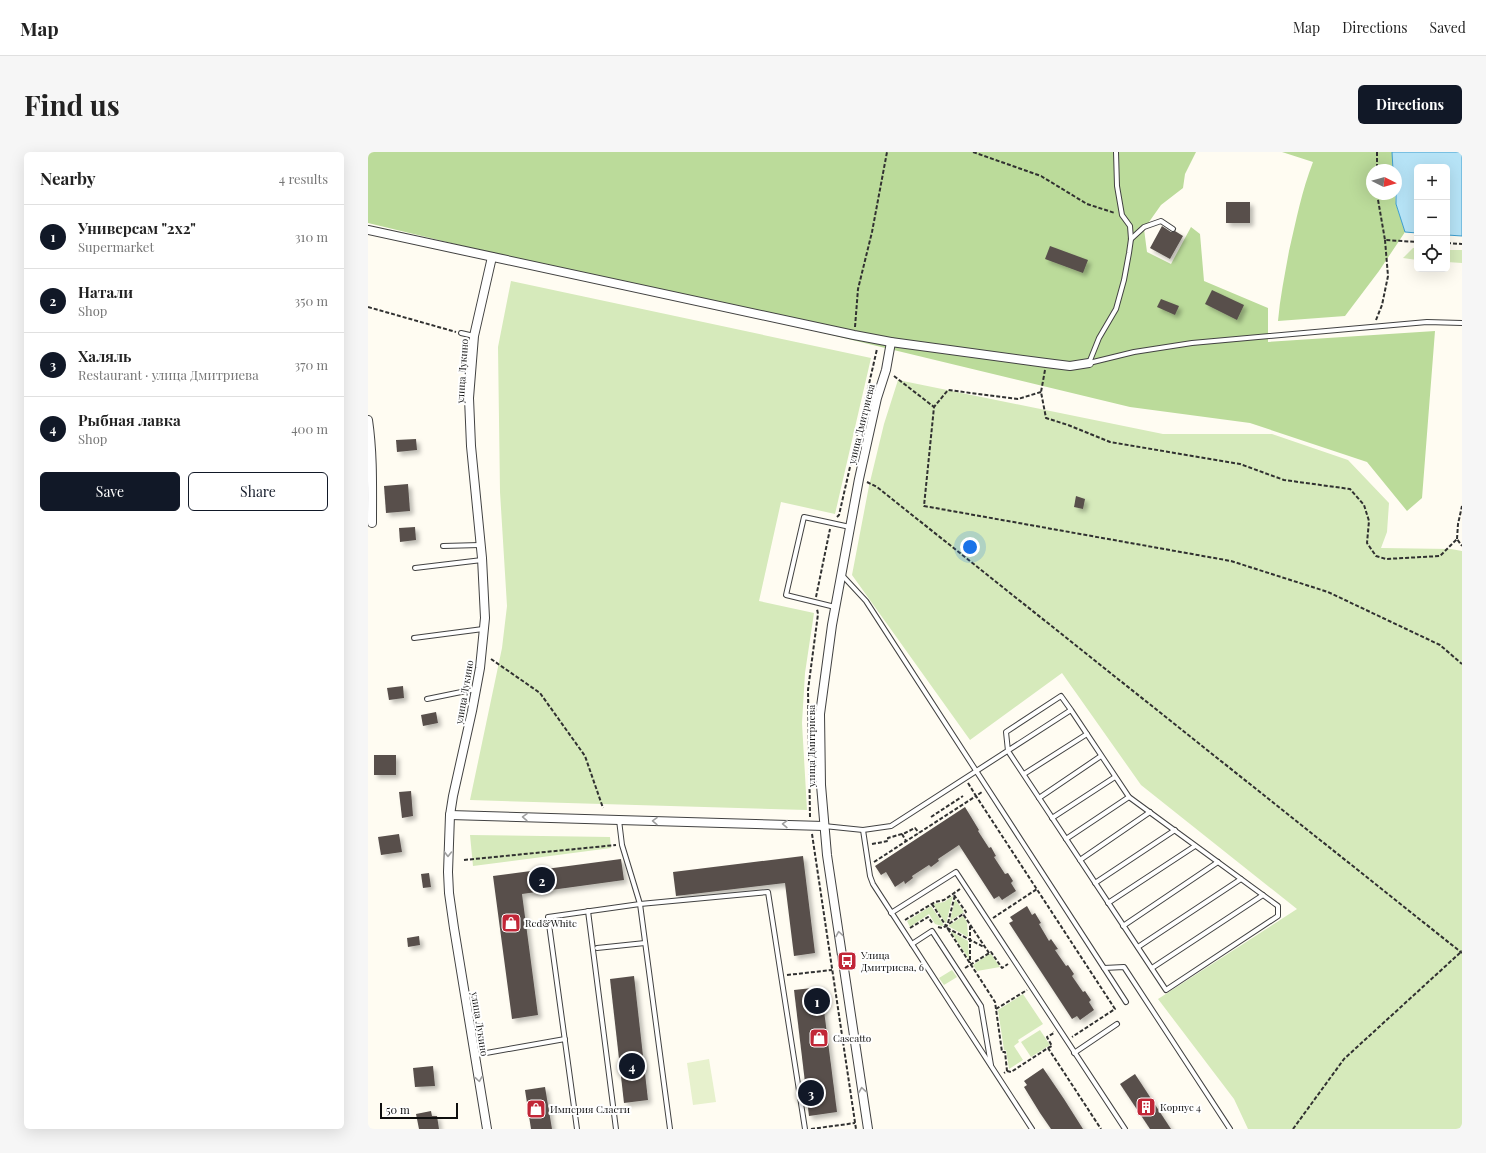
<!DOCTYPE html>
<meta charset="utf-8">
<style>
:root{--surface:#fff;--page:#f6f6f6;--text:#222;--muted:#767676;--line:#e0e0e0;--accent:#111827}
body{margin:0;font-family:"Playfair Display",serif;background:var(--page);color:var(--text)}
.controls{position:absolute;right:12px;top:12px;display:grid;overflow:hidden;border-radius:6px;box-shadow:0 4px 16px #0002}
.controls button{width:36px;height:36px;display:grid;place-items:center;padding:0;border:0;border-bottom:1px solid var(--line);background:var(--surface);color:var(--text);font:20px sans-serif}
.compass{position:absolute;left:998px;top:12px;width:36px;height:36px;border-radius:50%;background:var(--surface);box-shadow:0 4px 16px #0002;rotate:96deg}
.scale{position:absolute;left:12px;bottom:10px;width:78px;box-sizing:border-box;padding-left:4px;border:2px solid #0f0f0f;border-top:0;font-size:11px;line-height:14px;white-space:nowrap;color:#0f0f0f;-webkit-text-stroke:3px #fff;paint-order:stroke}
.you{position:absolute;left:602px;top:395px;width:14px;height:14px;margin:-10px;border:3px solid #fff;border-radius:50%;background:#1a73e8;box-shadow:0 0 0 6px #1a73e833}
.badge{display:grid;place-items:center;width:26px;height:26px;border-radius:50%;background:var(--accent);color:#fff;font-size:13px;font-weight:700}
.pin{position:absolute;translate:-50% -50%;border:2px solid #fff;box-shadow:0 1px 4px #0006}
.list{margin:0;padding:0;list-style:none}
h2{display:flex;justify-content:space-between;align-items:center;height:52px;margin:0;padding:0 16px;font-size:17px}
h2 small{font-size:13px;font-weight:400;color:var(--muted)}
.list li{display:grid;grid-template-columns:26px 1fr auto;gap:12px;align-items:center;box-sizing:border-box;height:64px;padding:0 16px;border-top:1px solid var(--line)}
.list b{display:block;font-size:15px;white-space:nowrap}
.list p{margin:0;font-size:13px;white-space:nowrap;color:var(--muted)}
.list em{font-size:13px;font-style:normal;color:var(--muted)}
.actions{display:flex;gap:8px;padding:12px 16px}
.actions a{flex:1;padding:9px 0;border:1px solid var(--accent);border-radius:6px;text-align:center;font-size:14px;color:var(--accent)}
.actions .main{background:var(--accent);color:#fff}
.icon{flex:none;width:22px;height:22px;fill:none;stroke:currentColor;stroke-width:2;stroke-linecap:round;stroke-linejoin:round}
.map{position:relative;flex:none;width:1094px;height:977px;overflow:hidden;border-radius:6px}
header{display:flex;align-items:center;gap:24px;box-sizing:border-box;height:56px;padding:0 20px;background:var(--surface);border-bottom:1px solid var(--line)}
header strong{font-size:19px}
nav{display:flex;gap:22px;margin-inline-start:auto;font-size:14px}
.intro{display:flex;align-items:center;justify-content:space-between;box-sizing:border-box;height:96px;padding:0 24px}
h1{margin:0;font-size:28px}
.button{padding:10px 18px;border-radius:6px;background:var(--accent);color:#fff;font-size:14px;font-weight:700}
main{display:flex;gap:24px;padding:0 24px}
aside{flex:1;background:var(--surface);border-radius:6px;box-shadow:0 4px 16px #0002}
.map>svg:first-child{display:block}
.green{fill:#d6eabb}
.forest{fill:#bbdb9a}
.pitch{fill:#e7f1cd}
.water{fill:#b6e3f6;stroke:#3d9dce}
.building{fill:#58504c;filter:url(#shadow)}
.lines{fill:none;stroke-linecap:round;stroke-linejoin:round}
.service-casing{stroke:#424242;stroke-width:6}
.minor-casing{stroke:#424242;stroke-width:10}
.path{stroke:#313131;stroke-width:2;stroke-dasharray:4 2;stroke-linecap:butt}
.service{stroke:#fff;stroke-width:4}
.minor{stroke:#fff;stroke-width:8}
.oneway{stroke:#9f9f9f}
.labels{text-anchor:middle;stroke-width:4;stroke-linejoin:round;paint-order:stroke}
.street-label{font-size:10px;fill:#0f0f0f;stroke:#fff}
.poi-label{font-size:10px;fill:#0f0f0f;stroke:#fff;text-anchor:start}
</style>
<header>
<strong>Map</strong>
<nav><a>Map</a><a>Directions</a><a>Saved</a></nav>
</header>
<div class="intro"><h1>Find us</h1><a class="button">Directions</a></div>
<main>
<aside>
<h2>Nearby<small>4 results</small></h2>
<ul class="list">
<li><span class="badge">1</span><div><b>Универсам &quot;2x2&quot;</b><p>Supermarket</p></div><em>310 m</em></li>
<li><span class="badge">2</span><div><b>Натали</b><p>Shop</p></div><em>350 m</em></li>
<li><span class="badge">3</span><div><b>Халяль</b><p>Restaurant · улица Дмитриева</p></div><em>370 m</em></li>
<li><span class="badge">4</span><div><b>Рыбная лавка</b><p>Shop</p></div><em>400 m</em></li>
</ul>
<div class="actions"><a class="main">Save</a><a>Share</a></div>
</aside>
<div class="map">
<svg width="1094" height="977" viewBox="0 0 1094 977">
<defs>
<filter id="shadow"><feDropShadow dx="3.5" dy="3.5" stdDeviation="2" flood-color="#0004"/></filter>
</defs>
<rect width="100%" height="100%" fill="#fffcf2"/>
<g class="green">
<path d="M1045,96H1049V108L1035,106Z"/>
<path d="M1079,98H1094V111L1079,110Z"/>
<path d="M143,129L503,206L467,362L413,350L391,449L446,461L437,521L434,571L439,658L102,648L134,496L139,454L132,340L130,195Z"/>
<path d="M530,228L795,282H904L980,308L1021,351L1019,380L1013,396L1083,397L1094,399V977H880L866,947L790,847L929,757L773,633L694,521L602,588L484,423L501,334L516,272Z"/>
<path d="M102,683L242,685L243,696L105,714Z"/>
<path d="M585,744L578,772L565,752L576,750Z"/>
<path d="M587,747L596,760L582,769Z"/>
<path d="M563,754L576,773L574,774L567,772L561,762L542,775L539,769Z"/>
<path d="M595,764L599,770L600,785L580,774Z"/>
<path d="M582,779L600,789L601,807Z"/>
<path d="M621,802H623L632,815L609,819L605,813Z"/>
<path d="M584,818L589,825L576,833L571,826Z"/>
<path d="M655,842L675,872L650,888L651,890L646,894L655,908L641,917L638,898H636L630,858Z"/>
<path d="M672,878L682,893L663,905L653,890Z"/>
</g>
<g class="forest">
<path d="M0,0H828L817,22L815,36L793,53L776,77L779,100L803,112L823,75L832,82L836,129L900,156V190L1067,179L1054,346L1039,359L999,310L882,271L762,255L0,71Z"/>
<path d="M914,0H1024L1025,18H1004V42H1027L1028,52L1037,80L1011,119L977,164L910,169C912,145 917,122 921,99C928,69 934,38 945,10Z"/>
</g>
<path class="pitch" d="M341,907L348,950L325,953L319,911Z"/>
<path class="water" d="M1024,0H1094V84L1079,83V15H1049V81L1037,80L1028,52V18H1025Z"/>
<g class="building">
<rect x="858" y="50" width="24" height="21"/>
<path d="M794,74L803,80L807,79L815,84L802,107L782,96Z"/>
<path d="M682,94L720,108L715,121L677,107Z"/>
<path d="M844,138L876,153L869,168L837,152Z"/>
<path d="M793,147L811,154L807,163L789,155Z"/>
<path d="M48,287L49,298L29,300L28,288Z"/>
<path d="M40,332L42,359L18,361L16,334Z"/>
<path d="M708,344L717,347L715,357L706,355Z"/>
<path d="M47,375L48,388L32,390L31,376Z"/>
<path d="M35,534L36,546L21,548L19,536Z"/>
<path d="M68,560L70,571L55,574L53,563Z"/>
<rect x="6" y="603" width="22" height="20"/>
<path d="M43,639L45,664L34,666L31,640Z"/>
<path d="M597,655L611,678L610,679L621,696L623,695L628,704L626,705L637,722L640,721L645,729L643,731L648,739L634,748L631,744L626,747L591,693L570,707L571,709L563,715L561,713L544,724L545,726L537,732L536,729L527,735L518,720L513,723L507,714Z"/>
<path d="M31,682L34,700L13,703L10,685Z"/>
<path d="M435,704L447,801L426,804L417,731L308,744L305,720Z"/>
<path d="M253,707L256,728L154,742L170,863L144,867L125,724Z"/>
<path d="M61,721L63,735L55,736L53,722Z"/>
<path d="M659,754L664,763L667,761L673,771L671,772L681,789L683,787L690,797L687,798L698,814L700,813L706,822L704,824L715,840L717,839L723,848L721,850L726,858L712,868L709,864L704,867L641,771L645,769L642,765Z"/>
<path d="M51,784L52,793L40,795L39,786Z"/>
<path d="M266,824L280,948L256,951L242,827Z"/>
<path d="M453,835L469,960L441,964L426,838Z"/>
<path d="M65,914L67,934L47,935L45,916Z"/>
<path d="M675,916L696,947L715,977H683L672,961L656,935L659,933L656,929Z"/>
<path d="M767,922L803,977H782L752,932Z"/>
<path d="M177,935L184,977H163L157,938Z"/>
<path d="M63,959L64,964H69L71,977H51L48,962Z"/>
</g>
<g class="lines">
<g class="service-casing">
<g id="service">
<path d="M763,87L776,75L793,69L805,77"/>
<path d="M93,181L106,184"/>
<path d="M721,211L766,200L824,191L1059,170L1094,171"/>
<path d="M721,211L731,186L748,157L756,128L761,101L763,87L762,74L754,63L749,34L748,0"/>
<path d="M75,394L112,393"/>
<path d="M47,416L114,408"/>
<path d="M473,422L498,449L736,816L756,815L862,977"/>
<path d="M467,455L418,443L436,365L482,375"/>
<path d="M46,486L115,477"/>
<path d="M59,547L108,537"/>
<path d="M656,622L719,582"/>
<path d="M671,646L733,604"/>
<path d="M684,666L747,625"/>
<path d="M251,668L254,693L272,752L302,977"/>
<path d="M456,674L495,678L523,674L703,558L761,645L910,754V764L798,838L640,599L638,580L693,544L703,558"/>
<path d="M495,678L502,724L505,732L664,977"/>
<path d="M698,687L761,645"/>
<path d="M712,708L782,660"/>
<path d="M727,731L807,678"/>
<path d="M740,751L827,694"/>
<path d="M220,759L248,977"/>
<path d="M523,761L588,720L757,977"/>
<path d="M755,774L850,710"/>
<path d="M544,792L564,779L613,854L623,913"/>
<path d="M770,795L873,727"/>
<path d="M229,796L277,791"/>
<path d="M736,816L758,850"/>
<path d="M784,816L895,743"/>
<path d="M706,901L749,872"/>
<path d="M107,903L197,887"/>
<path d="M209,977L180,765L272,752L400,740L437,977"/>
</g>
</g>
<g class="minor-casing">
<g id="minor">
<path d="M0,78L486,183L523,190L678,211L702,214L721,211"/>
<path d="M0,268C5,302 4,336 4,371"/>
<path d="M82,663L456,674"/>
<path d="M119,977L86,776L81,741L80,720L82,663L85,644L104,559L112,516L117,466L114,406L103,294L101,246L106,184L124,105"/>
<path d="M500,977L459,703L453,633L452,562L464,473L491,327L509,246L518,218L523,190"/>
</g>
</g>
<g class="path">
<path d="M605,0L673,24L719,52L747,61"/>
<path d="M1009,0V18"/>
<path d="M1009,42L1017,88L1049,90"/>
<path d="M1079,91L1094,92"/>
<path d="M0,155L88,180"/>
<path d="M1008,168L1014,153L1020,124L1017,88"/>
<path d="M487,175L490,137L504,80L519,0"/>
<path d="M677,218L673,240L678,266L700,273L742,290L872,312L916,328L982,337L996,353L1001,369L999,391L1008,404L1018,407L1072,404L1089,387L1094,394"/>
<path d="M526,224L566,255"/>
<path d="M673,240L650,247L580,238L566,255L556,354L863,409L960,440L1072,493L1094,512"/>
<path d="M499,330L509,335L1094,801"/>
<path d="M469,365L471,363L509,197"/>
<path d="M1089,387L1090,372L1094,354"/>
<path d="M448,445L462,377"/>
<path d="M123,507L172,541L217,604L235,656"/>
<path d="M600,631L608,644L614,640"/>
<path d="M442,665L440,538L450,462L449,457"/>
<path d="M563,665L595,644"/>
<path d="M444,682L488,977"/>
<path d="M534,682L538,689"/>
<path d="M504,692L520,689V686L537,681L547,676L551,681"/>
<path d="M96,708L248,693"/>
<path d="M506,710L608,644L747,857L704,885"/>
<path d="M586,743L598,760L595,762"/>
<path d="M564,752L578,774L595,762L621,801"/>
<path d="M625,766L669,737"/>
<path d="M537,768L567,750L576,748L592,737"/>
<path d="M580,771L587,743"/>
<path d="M602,774V811"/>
<path d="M570,775L574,776L578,774L627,850L634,900H637L639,919L636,921"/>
<path d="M542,776L560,765L565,772"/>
<path d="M579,776L616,795"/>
<path d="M597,816L623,800L634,816L640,812"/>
<path d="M419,823L464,818"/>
<path d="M628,857L659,838"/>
<path d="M680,896L684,894L679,885L686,881L685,880"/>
<path d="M639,919L643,920L680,896L733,977"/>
<path d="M443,977L487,971"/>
<path d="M925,977L976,907L1094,799"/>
</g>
<use href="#service" class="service"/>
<use href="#minor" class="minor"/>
</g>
<defs><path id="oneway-chevron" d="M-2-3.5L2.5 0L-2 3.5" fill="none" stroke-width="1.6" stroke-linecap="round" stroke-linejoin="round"/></defs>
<g class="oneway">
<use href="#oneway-chevron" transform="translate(157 665) rotate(-178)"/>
<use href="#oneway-chevron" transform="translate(287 669) rotate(-179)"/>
<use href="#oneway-chevron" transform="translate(417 672) rotate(-179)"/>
<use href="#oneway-chevron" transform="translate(80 702) rotate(91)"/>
<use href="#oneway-chevron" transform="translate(471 782) rotate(-99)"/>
<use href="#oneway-chevron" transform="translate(111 927) rotate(81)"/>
<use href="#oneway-chevron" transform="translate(494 938) rotate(-99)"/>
</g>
<defs>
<g id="shop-square" transform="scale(1)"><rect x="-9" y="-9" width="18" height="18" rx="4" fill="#c12637" stroke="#fff"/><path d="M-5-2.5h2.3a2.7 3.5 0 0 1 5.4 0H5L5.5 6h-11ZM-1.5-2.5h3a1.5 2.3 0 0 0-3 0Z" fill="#fff"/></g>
<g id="bus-square" transform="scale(1)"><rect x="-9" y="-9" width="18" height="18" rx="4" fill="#c12637" stroke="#fff"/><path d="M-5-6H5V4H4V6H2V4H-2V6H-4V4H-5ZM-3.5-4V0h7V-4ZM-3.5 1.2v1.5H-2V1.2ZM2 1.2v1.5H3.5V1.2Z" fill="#fff"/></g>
<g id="building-square" transform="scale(1)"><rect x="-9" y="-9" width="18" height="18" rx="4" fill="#c12637" stroke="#fff"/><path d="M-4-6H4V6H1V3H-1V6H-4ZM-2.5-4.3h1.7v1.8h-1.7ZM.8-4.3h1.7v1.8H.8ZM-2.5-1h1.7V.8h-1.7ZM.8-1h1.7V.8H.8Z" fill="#fff"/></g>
</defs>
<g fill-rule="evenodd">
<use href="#shop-square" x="143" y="771"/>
<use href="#bus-square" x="479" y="809"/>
<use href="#shop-square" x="451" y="886"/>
<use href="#building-square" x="778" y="955"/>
<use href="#shop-square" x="168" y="957"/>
</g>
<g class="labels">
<g class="street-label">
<text transform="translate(94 219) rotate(-86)" y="4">улица Лукино</text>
<text transform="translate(493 272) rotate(-76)" y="4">улица Дмитриева</text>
<text transform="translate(96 540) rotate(-80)" y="4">улица Лукино</text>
<text transform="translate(443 594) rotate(-90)" y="4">улица Дмитриева</text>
<text transform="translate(112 872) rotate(81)" y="4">улица Лукино</text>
</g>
<g class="poi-label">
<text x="157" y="775">Red&amp;White</text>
<text x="493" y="807">Улица<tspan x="493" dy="12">Дмитриева, 6</tspan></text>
<text x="465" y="890">Cascatto</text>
<text x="792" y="959">Корпус 4</text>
<text x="182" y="961">Империя Сласти</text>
</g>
</g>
</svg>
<div class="controls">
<button>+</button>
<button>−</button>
<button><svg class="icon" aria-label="locate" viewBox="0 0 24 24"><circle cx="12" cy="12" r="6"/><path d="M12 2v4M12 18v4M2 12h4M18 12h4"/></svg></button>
</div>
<svg class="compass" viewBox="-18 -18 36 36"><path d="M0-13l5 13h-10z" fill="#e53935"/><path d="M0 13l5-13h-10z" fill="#767676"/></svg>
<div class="scale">50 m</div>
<div class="you"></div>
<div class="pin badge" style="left:449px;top:849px">1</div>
<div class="pin badge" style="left:174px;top:728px">2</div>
<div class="pin badge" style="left:443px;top:941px">3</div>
<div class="pin badge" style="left:264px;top:914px">4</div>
</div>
</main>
